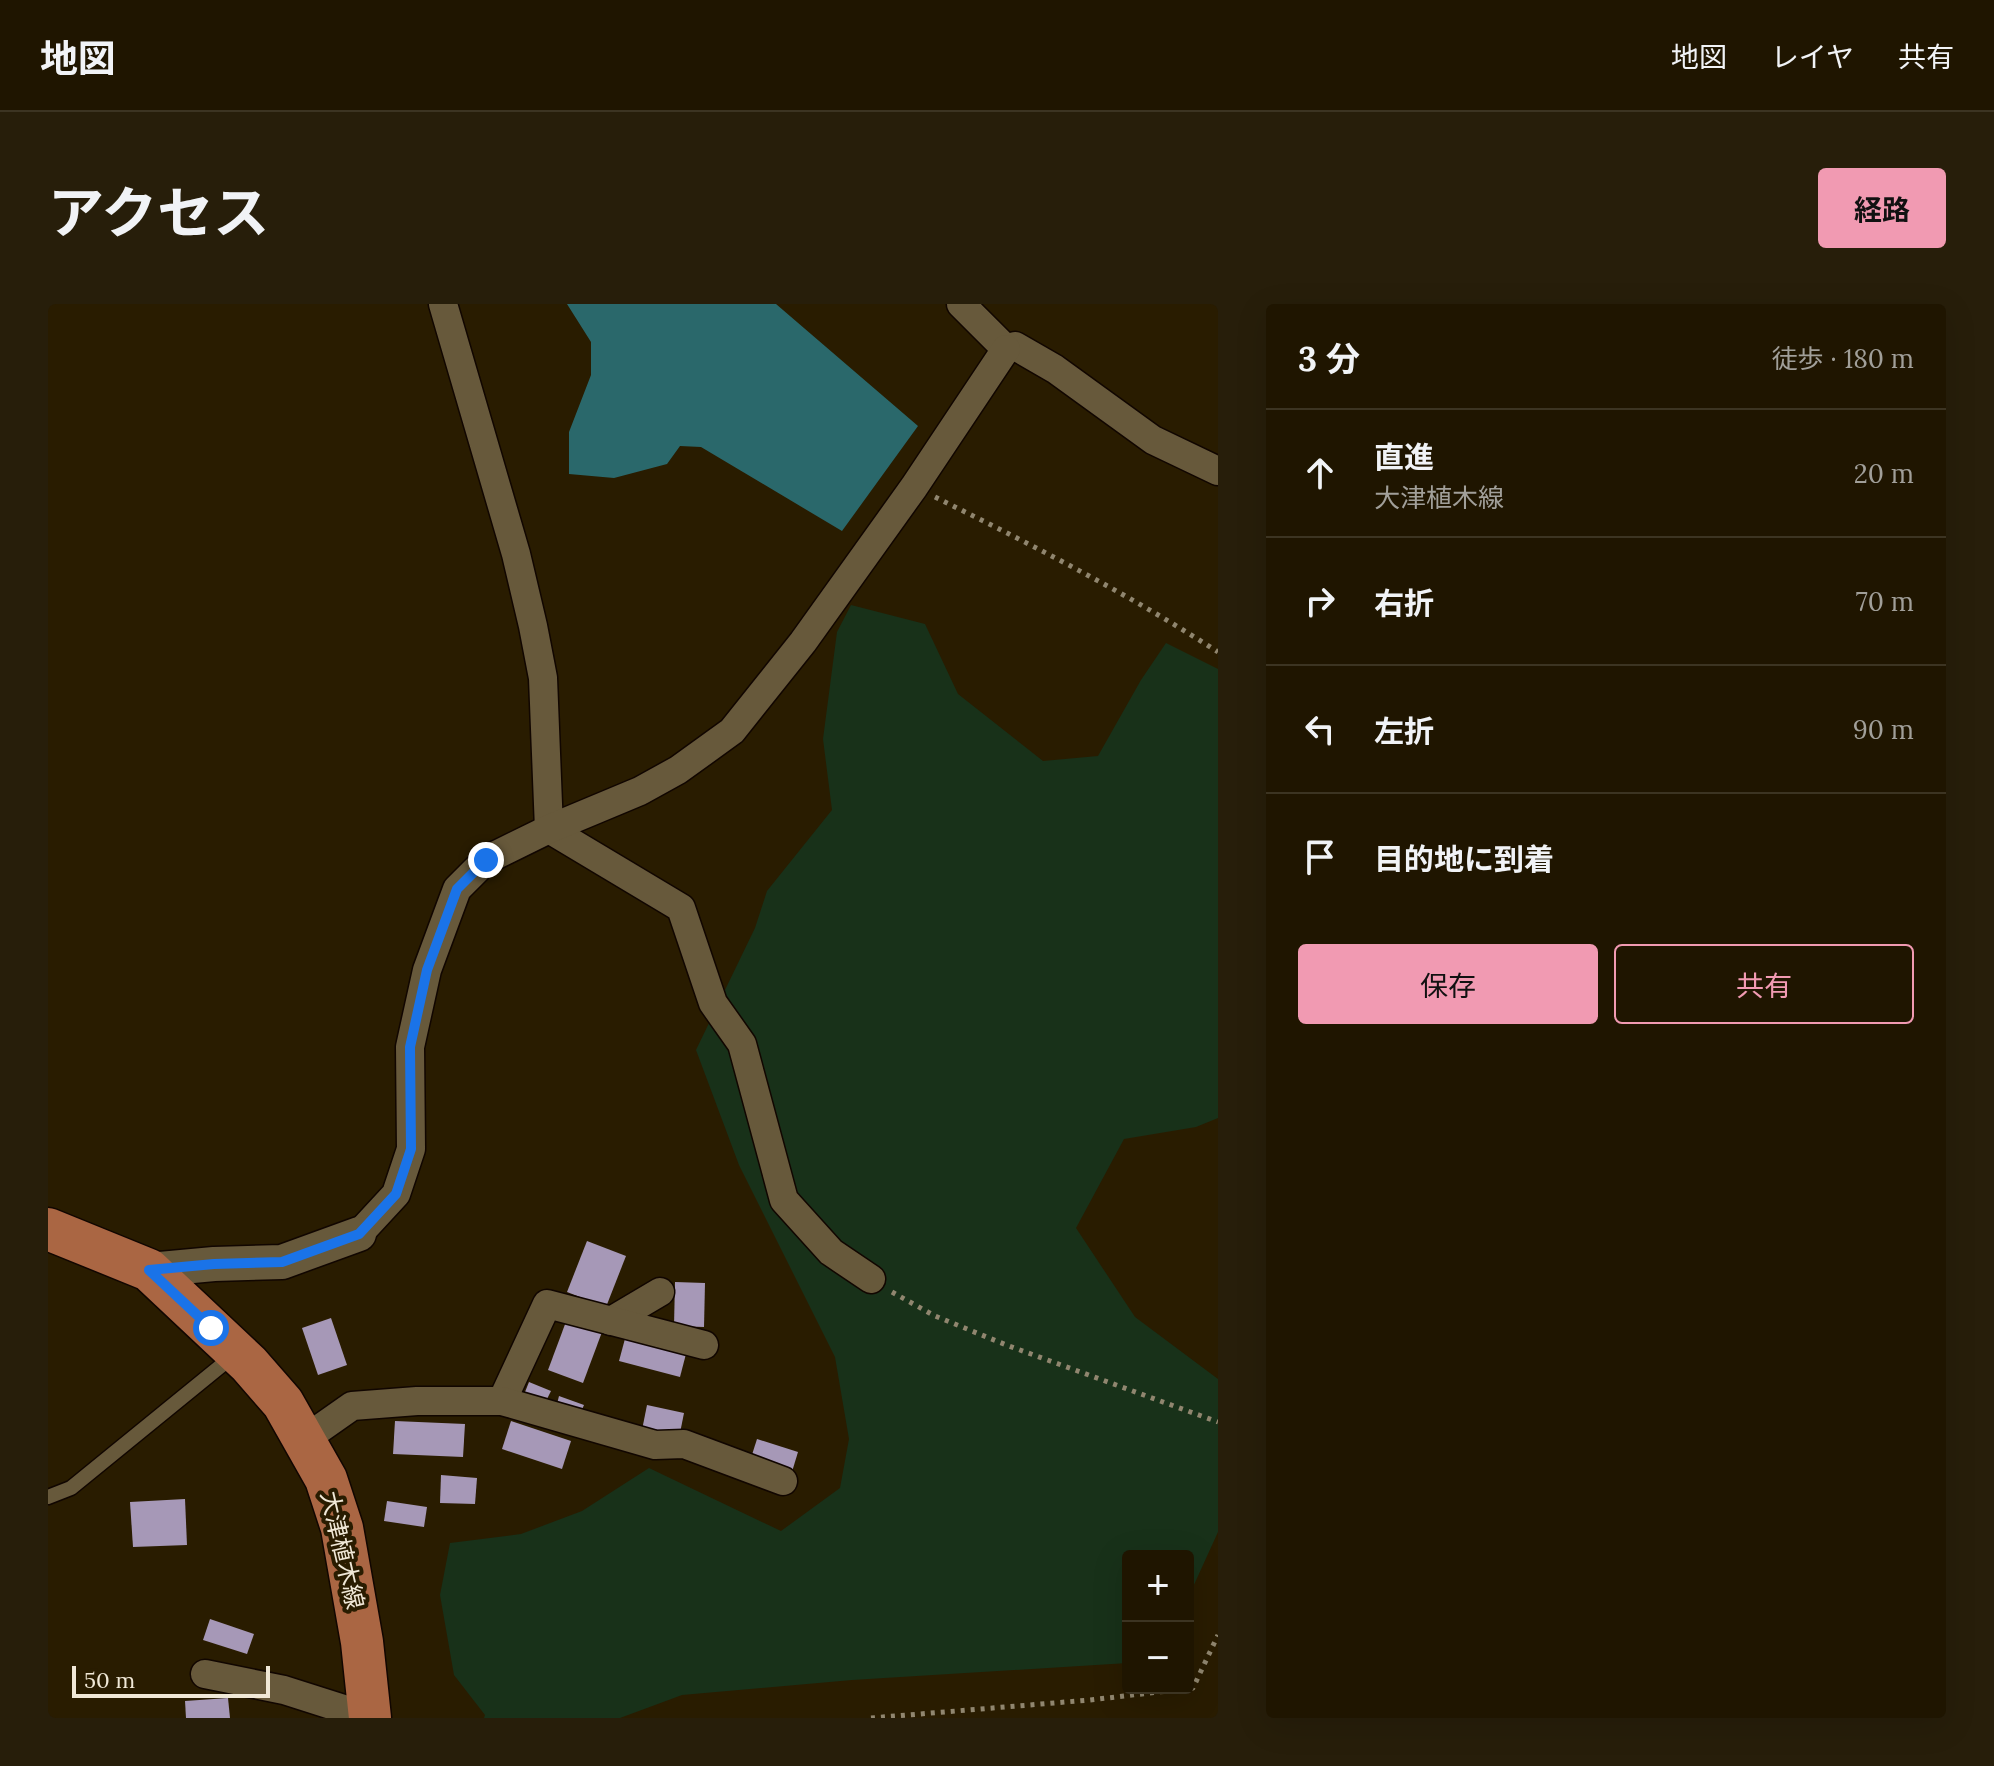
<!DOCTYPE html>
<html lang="ja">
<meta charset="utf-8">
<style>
:root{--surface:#1f1500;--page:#271e0a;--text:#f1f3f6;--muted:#a19f99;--line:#3c3422;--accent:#f19ab2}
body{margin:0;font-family:Lora,"Noto Sans JP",serif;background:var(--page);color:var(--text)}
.controls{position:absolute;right:24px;bottom:24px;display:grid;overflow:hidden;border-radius:8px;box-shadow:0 8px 32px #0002}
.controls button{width:72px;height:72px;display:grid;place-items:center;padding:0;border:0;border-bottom:2px solid var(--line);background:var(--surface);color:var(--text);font:40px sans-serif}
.scale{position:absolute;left:24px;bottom:20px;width:198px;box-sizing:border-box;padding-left:8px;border:4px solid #f0e8d7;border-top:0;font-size:22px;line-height:28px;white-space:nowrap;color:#f0e8d7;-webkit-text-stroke:6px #291c00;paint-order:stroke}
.stop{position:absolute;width:24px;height:24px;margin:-18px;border:6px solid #1a73e8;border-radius:50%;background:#fff}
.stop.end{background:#1a73e8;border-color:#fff;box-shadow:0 2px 8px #0008}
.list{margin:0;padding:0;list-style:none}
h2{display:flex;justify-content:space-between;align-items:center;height:104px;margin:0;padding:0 32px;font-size:34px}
h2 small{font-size:26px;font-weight:400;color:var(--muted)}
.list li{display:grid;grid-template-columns:52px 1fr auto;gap:24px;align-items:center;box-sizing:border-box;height:128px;padding:0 32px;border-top:2px solid var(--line)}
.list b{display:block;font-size:30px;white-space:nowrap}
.list p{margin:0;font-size:26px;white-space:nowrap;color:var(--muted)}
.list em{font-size:26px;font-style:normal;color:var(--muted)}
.actions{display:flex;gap:16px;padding:24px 32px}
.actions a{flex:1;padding:18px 0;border:2px solid var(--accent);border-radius:8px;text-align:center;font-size:28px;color:var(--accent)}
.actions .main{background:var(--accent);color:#111}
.icon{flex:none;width:44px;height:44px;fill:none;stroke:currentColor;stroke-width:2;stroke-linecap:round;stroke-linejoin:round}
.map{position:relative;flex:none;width:1170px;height:1414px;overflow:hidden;border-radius:8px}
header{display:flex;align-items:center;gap:48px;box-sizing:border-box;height:112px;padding:0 40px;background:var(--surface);border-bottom:2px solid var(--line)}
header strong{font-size:38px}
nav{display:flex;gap:44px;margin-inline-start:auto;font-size:28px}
.intro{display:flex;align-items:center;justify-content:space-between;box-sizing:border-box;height:192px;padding:0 48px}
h1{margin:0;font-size:56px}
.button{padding:20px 36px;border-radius:8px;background:var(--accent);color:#111;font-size:28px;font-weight:700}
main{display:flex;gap:48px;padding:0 48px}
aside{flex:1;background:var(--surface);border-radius:8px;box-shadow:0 8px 32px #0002}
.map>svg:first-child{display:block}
.green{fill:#183119}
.water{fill:#2a686b}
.building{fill:#a698b7}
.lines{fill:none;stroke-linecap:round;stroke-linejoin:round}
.service-casing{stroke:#110600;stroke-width:17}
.minor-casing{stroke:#110600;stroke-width:31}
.tertiary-casing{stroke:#110600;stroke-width:37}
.primary-casing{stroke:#110600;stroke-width:45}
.path{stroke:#90866f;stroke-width:5;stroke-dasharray:4 6;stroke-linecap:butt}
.service{stroke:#67593b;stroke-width:14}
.minor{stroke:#67593b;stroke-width:28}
.tertiary{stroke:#67593b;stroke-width:34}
.primary{stroke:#aa6643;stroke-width:42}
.route{stroke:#1a73e8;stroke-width:10}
.labels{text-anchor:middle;stroke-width:8;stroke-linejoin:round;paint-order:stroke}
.street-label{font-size:24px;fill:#f0e8d7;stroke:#291c00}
</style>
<header>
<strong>地図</strong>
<nav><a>地図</a><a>レイヤ</a><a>共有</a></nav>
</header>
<div class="intro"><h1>アクセス</h1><a class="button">経路</a></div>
<main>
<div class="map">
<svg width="1170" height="1414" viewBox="0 0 1170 1414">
<rect width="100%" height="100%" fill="#291c00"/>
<path class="green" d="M803,301L877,320L910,390L995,457L1050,452L1093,376L1118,339L1170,365V814L1148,823L1076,835L1028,924L1087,1013L1170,1075V1228L1140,1294V1252H1080V1359L804,1376L634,1391L572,1414H436L437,1411L406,1371L392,1291L402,1239L473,1230L534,1207L601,1164L733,1227L792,1184L801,1135L787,1053L691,861L648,746L707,624L719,587L784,506L775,435L789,328Z"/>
<path class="water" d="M519,0H728L870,122L794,227L653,143L632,142L619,160L566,174L521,170V128L543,71V38Z"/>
<g class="building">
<path d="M539,937L578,952L558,1003L519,988Z"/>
<path d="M627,978L657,979L656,1023L626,1022Z"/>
<path d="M283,1014L299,1061L270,1071L254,1024Z"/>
<path d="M519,1015L554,1028L535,1079L500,1066Z"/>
<path d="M578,1031L639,1046L632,1073L571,1057Z"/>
<path d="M481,1078L503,1087L498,1097L477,1088Z"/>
<path d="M511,1092L536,1101L533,1108L509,1100Z"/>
<path d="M599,1101L636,1109L631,1134L594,1126Z"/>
<path d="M347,1117L417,1120L415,1153L345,1150Z"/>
<path d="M463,1117L523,1137L514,1165L454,1145Z"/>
<path d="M709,1135L750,1148L743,1171L702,1157Z"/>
<path d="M393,1171L429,1174L427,1200L392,1199Z"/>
<path d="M137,1195L139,1241L85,1243L82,1198Z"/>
<path d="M339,1197L379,1203L376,1223L336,1217Z"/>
<path d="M162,1315L206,1330L199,1350L155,1336Z"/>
<path d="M180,1394L182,1414H138L137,1397Z"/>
</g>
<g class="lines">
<g class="service-casing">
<path id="service" d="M0,1193L23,1184L185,1052"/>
</g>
<g class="minor-casing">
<g id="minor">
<path d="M395,0L468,250L485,322L495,374L501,525"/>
<path d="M913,0L958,45L967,42L1007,65L1105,136L1170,167"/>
<path d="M501,525L633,604L665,699L694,740L736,896L783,948L823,975"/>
<path d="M311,930L348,890L363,845L362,743L379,666L409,585L438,556L501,525L592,487L630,466L684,427L755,338L866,183L958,45"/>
<path d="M563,1017L612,988"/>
<path d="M454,1097L499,1000L656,1041"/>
<path d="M257,1135L304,1102L369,1097H454L607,1141L636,1140L735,1177"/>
<path d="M157,1370L236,1386L321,1413"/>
</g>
</g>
<g class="tertiary-casing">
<path id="tertiary" d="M101,966L166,960L234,958L311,930"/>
</g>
<g class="primary-casing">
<path id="primary" d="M0,925L101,966L201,1060L235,1099L278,1175L294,1224L314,1338L322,1414"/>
</g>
<g class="path">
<path d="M887,193C984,241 1079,289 1170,348"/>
<path d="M844,988L887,1012L961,1042L1170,1118"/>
<path d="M823,1414L1042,1396L1145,1384L1170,1331"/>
</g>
<use href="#service" class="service"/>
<use href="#minor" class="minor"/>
<use href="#tertiary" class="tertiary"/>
<use href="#primary" class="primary"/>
</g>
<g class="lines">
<path class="route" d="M163,1024L101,966L166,960L234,958L311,930L348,890L363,845L362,743L379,666L409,585L438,556"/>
</g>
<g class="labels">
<g class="street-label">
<text transform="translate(294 1246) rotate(77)" y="8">大津植木線</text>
</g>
</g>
</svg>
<div class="controls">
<button>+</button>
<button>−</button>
</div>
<div class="scale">50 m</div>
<div class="stop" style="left:163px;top:1024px"></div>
<div class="stop end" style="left:438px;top:556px"></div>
</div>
<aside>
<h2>3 分<small>徒歩 · 180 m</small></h2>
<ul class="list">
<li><svg class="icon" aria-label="ahead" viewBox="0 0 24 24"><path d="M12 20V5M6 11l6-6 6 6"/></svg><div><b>直進</b><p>大津植木線</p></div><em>20 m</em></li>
<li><svg class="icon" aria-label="right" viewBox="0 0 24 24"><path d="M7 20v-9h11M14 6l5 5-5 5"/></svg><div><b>右折</b></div><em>70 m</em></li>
<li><svg class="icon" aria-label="left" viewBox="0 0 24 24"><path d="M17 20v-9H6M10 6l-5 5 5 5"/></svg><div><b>左折</b></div><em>90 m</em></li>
<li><svg class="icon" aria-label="arrive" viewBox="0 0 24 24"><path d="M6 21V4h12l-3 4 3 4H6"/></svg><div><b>目的地に到着</b></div></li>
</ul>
<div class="actions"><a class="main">保存</a><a>共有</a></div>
</aside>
</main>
